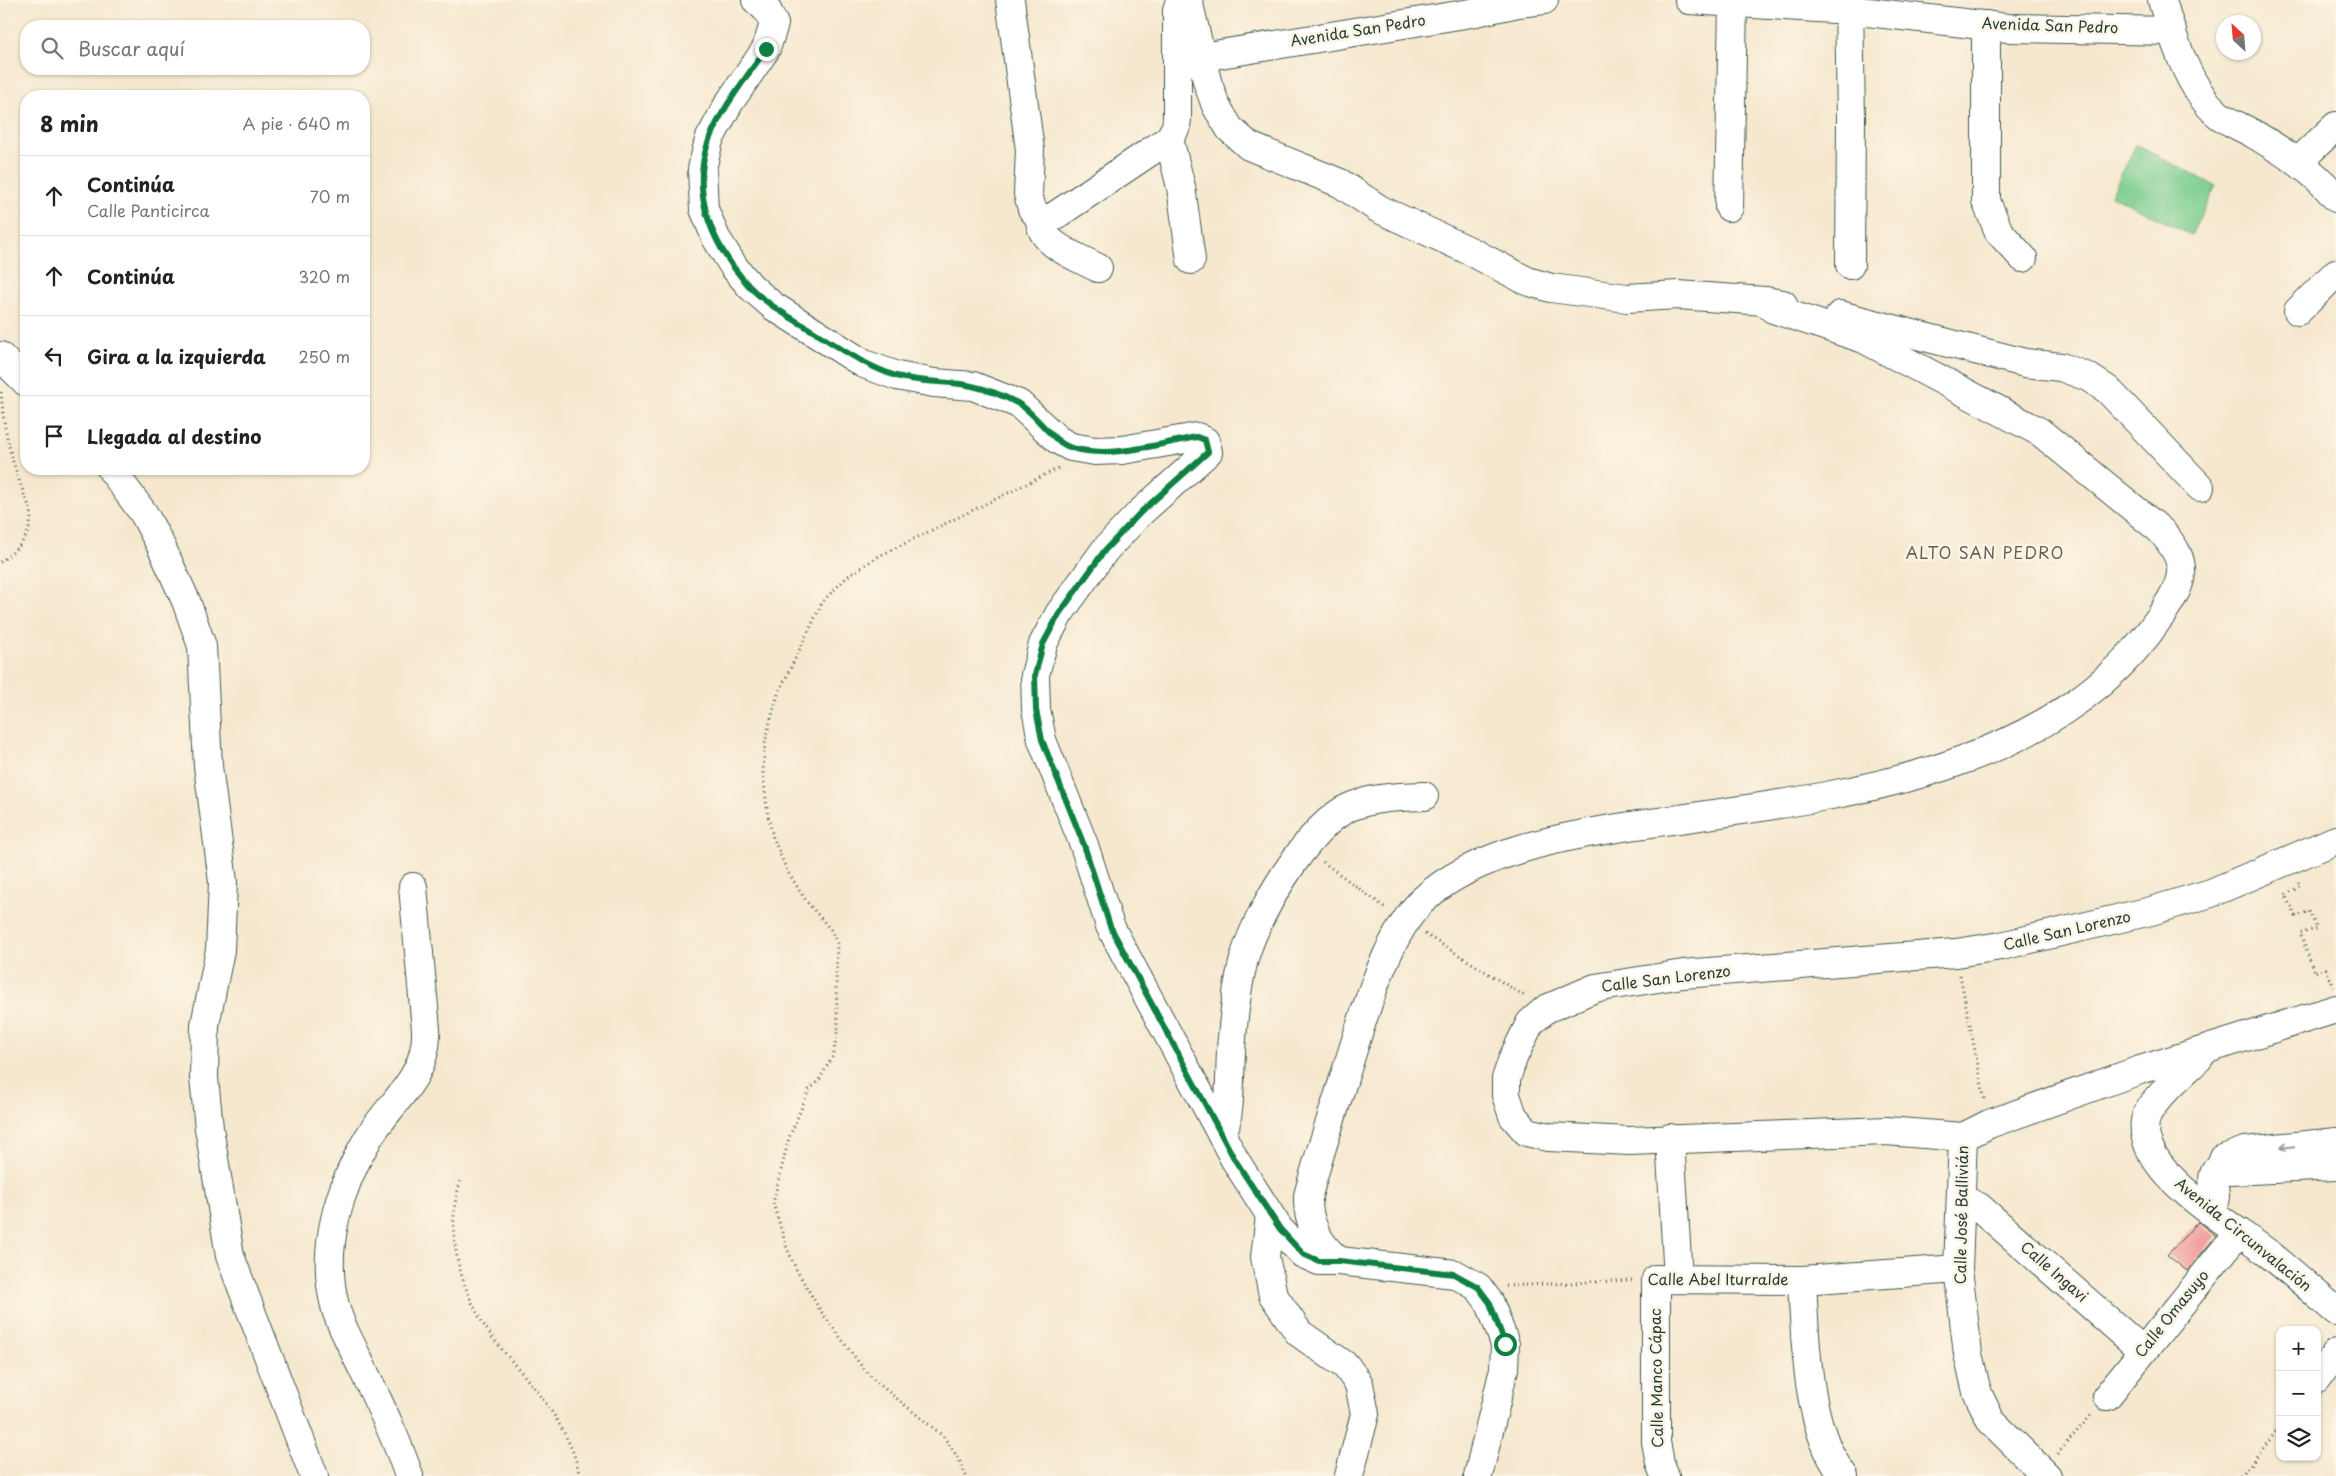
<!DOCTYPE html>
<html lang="es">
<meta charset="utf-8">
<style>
:root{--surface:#fff;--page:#f6f6f6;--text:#222;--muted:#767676;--line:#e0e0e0}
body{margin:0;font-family:"Playpen Sans",sans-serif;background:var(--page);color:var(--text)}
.controls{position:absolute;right:15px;bottom:15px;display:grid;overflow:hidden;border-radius:10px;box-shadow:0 1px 4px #0004}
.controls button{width:45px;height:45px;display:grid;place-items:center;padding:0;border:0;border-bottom:1px solid var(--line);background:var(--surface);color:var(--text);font:25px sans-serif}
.compass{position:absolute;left:2216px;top:15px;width:45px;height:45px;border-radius:50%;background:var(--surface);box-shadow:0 1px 4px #0004;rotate:334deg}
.stop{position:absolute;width:15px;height:15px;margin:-11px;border:4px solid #0b8043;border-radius:50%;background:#fff}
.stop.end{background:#0b8043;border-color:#fff;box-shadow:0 1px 5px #0008}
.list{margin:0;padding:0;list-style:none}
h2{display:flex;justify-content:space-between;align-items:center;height:65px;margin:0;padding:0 20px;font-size:21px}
h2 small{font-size:16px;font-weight:400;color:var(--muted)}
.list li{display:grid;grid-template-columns:32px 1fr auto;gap:15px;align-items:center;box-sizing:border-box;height:80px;padding:0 20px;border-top:1px solid var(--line)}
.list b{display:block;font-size:19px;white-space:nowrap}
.list p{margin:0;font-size:16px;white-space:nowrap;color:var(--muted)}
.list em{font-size:16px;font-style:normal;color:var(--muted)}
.icon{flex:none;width:28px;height:28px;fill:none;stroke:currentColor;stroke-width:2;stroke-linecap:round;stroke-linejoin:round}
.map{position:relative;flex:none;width:2336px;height:1476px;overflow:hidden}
.search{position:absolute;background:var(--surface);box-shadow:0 1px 4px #0004;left:20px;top:20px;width:350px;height:55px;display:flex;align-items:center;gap:12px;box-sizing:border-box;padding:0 18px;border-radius:20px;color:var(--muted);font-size:19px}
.panel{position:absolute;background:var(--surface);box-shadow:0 1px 4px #0004;left:20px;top:90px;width:350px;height:385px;border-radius:20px}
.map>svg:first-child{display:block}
.green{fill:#7bcd8f;stroke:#4d8562}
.building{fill:#f19b9b}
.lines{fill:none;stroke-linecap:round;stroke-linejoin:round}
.minor-casing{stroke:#3f574b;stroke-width:30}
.path{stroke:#3f574b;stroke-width:3;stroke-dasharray:1 4;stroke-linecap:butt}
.minor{stroke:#fff;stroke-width:28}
.oneway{stroke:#8f9e9a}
.route{stroke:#0b8043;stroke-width:6}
.labels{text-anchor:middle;stroke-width:5;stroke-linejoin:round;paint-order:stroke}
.street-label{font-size:15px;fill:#1f3d34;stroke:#fcf5e5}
.neighbourhood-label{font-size:16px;letter-spacing:1px;fill:#685e58;stroke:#fcf5e5}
</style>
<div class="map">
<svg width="2336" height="1476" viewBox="0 0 2336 1476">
<rect width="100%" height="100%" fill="#fcf5e5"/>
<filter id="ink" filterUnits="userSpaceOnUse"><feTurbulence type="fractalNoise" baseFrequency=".02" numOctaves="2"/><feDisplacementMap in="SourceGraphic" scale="10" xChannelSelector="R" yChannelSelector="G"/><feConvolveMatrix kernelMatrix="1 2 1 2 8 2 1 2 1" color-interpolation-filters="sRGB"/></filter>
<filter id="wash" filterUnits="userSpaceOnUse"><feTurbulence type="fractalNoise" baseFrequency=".0096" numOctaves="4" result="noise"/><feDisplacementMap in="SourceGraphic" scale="20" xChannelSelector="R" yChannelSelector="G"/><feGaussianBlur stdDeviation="1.12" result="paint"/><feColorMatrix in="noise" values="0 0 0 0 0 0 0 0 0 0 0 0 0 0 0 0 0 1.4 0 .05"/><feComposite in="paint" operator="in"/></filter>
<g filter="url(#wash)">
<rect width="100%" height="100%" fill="#f6e8cf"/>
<path class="green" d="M2136,145L2216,186L2191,235L2111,195Z"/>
<g id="blocks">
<path class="building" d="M2198,1222L2216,1236L2187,1271L2167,1255Z"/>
</g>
</g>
<g filter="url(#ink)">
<use href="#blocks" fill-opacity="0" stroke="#3f574b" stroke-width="1"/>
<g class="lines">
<g class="minor-casing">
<g id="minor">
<path d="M756,0L767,10L774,24L766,49L729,103L709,140L702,169L704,209L716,238L734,267L751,287L773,306L864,364L897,376L934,383L973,386L1019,404L1058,440L1071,447L1095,451L1122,450L1197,437L1205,441L1208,452L1141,512L1105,550L1059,614L1043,644L1035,675L1036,709L1042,740L1084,845L1110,926L1235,1160L1279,1229L1303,1254L1319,1261H1339L1455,1274L1478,1287L1490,1303L1505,1344L1504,1369L1478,1476"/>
<path d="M1010,0L1030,150L1028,194L1032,209L1040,218L1047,221L1169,139L1176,127L1177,119V10L1180,0"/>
<path d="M1188,0L1207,81L1216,106L1230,129L1249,146L1340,183L1379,209L1470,251L1527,281L1551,288L1627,298L1678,295L1765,301L1783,304"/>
<path d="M1689,0L1850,10L2008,28L2172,31"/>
<path d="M1849,0L1851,120L1850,265"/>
<path d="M2162,0C2172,35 2189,91 2219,115C2228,122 2241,127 2252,133C2282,151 2314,170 2336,198"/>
<path d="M1986,25V201L1999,232L2023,258"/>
<path d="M1202,57L1471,13L1518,3L1544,0"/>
<path d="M1169,139L1181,187L1191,260"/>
<path d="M2298,162L2336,126"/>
<path d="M1729,207L1733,3"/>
<path d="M1040,218C1039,245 1078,257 1098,268"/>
<path d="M2298,311L2336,273"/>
<path d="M1840,315L2025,363L2061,367L2088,377L2108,390L2200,487"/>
<path d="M0,356L26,382"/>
<path d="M111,469L144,514L161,546L186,601L202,646L208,766L223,882L220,950L205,1025L204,1078L209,1128L230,1256L314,1476"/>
<path d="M2336,840L2211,893L2151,911L2001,946L1956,953L1683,974L1595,988L1546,1009L1530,1023L1513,1058L1506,1079V1095L1513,1116L1527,1132L1549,1137L1629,1141L1886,1131L1963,1137L1989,1124L2140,1070L2336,1009"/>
<path d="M2203,1051L2199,1058C2185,1072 2149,1101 2145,1121C2137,1172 2234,1227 2269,1254C2292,1272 2314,1292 2336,1311"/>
<path d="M1222,1135C1232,1115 1229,1064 1232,1038C1234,1013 1237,987 1243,963C1253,919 1308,825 1350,807C1373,797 1400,797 1424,796"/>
<path d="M1963,1137L1958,1269L1968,1354L1977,1392L1991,1421L2047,1476"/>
<path d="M1670,1138L1678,1279"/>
<path d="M2221,1166L2223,1159L2245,1151L2336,1142"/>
<path d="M2230,1171L2336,1166"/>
<path d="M1962,1199L1979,1207L2142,1350"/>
<path d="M2212,1212C2213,1206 2215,1201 2215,1195C2214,1182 2209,1174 2221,1166"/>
<path d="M1270,1216L1265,1257L1273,1295L1299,1333L1346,1366L1359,1384L1365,1414L1349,1476"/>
<path d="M1339,1261C1318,1244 1307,1223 1308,1196C1318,1156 1332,1117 1344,1078C1361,1026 1384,936 1424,899C1476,851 1569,835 1637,825C1816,798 2049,782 2160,617C2184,581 2192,565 2160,530L2040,432L1864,339L1773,309L1765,301"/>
<path d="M1802,1280C1805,1337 1806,1431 1844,1476"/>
<path d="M2317,1379L2336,1353"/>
<path d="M2107,1396L2239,1232"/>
<path d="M409,1476C395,1434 375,1395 356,1355C349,1339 339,1323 335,1306C320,1248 339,1187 369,1137C393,1099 428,1077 426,1029L413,887"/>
<path d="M1665,1476L1660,1463L1656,1442V1279L1802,1280L1958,1269"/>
</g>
</g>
<g class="path">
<path d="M0,562C19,548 32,536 31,511C14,471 3,433 1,389"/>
<path d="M1323,862L1387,909"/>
<path d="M2298,882L2300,886L2285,895L2296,916L2309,911L2317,929L2300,933L2314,972L2326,969L2334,987"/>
<path d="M1425,934L1526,997"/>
<path d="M1960,975L1985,1101"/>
<path d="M460,1181C458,1192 454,1203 454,1215C451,1258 469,1308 496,1342C516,1367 538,1390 555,1417C565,1434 577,1455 579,1476"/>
<path d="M1506,1286L1633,1280"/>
<path d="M2057,1454L2092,1414"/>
<path d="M966,1476L959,1459L943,1436L874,1380L860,1364L820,1310L796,1269L787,1248L773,1203L789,1138L809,1090L819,1080L833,1056L838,1028L836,989L837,943L831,930L807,902L787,871L773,837L768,816L763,774L764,752L767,733L778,694L823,601L848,576L879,556L1059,468"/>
<path d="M2241,1476L2280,1427"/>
</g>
<use href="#minor" class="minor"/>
</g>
<defs><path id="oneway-shaft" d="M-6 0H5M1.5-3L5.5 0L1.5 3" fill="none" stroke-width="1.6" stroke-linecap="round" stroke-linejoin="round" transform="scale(1.25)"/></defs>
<use class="oneway" href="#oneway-shaft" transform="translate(2287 1147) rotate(174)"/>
</g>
<g class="lines" filter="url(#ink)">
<path class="route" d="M766,49C747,77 721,109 709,140C689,194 713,247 750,287C769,307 796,320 819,335C844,351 868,367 896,376C921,383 947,381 972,386C986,389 1006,397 1019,404C1038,415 1050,441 1072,448C1111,459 1158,444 1197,437L1205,440L1208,452L1141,512L1105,550L1059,614L1043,644L1035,675L1036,710L1042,740L1084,845L1110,926L1235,1160L1280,1229L1303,1254L1319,1261H1339L1454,1274L1478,1287L1490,1303L1505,1344"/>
</g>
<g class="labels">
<g class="street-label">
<text transform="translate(2050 26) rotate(2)" y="5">Avenida San Pedro</text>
<text transform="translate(1358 31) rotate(-9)" y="5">Avenida San Pedro</text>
<text transform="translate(2067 931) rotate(-13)" y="5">Calle San Lorenzo</text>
<text transform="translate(1666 979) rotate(-7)" y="5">Calle San Lorenzo</text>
<text transform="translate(1962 1215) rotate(-89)" y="5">Calle José Ballivián</text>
<text transform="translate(2243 1235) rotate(39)" y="5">Avenida Circunvalación</text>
<text transform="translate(2054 1272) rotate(41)" y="5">Calle Ingavi</text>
<text x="1718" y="1285">Calle Abel Iturralde</text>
<text transform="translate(2172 1314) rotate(-51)" y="5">Calle Omasuyo</text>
<text transform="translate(1657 1378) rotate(-91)" y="5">Calle Manco Cápac</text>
</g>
<g class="neighbourhood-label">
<text x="1985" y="559">ALTO SAN PEDRO</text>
</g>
</g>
</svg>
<div class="controls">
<button>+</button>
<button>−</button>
<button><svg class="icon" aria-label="layers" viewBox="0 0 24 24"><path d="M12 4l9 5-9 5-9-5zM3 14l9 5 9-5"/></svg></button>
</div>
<svg class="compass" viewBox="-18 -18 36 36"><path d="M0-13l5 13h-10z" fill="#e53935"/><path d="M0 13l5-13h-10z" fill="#767676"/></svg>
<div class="stop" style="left:1505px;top:1344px"></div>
<div class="stop end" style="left:766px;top:49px"></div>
<div class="search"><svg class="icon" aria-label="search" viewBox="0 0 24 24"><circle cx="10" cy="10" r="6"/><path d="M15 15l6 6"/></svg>Buscar aquí</div>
<section class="panel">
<h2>8 min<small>A pie · 640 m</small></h2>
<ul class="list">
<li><svg class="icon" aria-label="ahead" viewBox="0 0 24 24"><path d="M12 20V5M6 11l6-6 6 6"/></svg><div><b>Continúa</b><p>Calle Panticirca</p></div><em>70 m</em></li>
<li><svg class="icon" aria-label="ahead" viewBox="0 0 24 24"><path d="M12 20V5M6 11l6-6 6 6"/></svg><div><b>Continúa</b></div><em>320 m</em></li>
<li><svg class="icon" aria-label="left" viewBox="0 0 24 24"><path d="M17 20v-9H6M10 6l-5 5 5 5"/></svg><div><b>Gira a la izquierda</b></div><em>250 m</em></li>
<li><svg class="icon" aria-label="arrive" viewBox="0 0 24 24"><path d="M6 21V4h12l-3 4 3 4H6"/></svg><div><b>Llegada al destino</b></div></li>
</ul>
</section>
</div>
